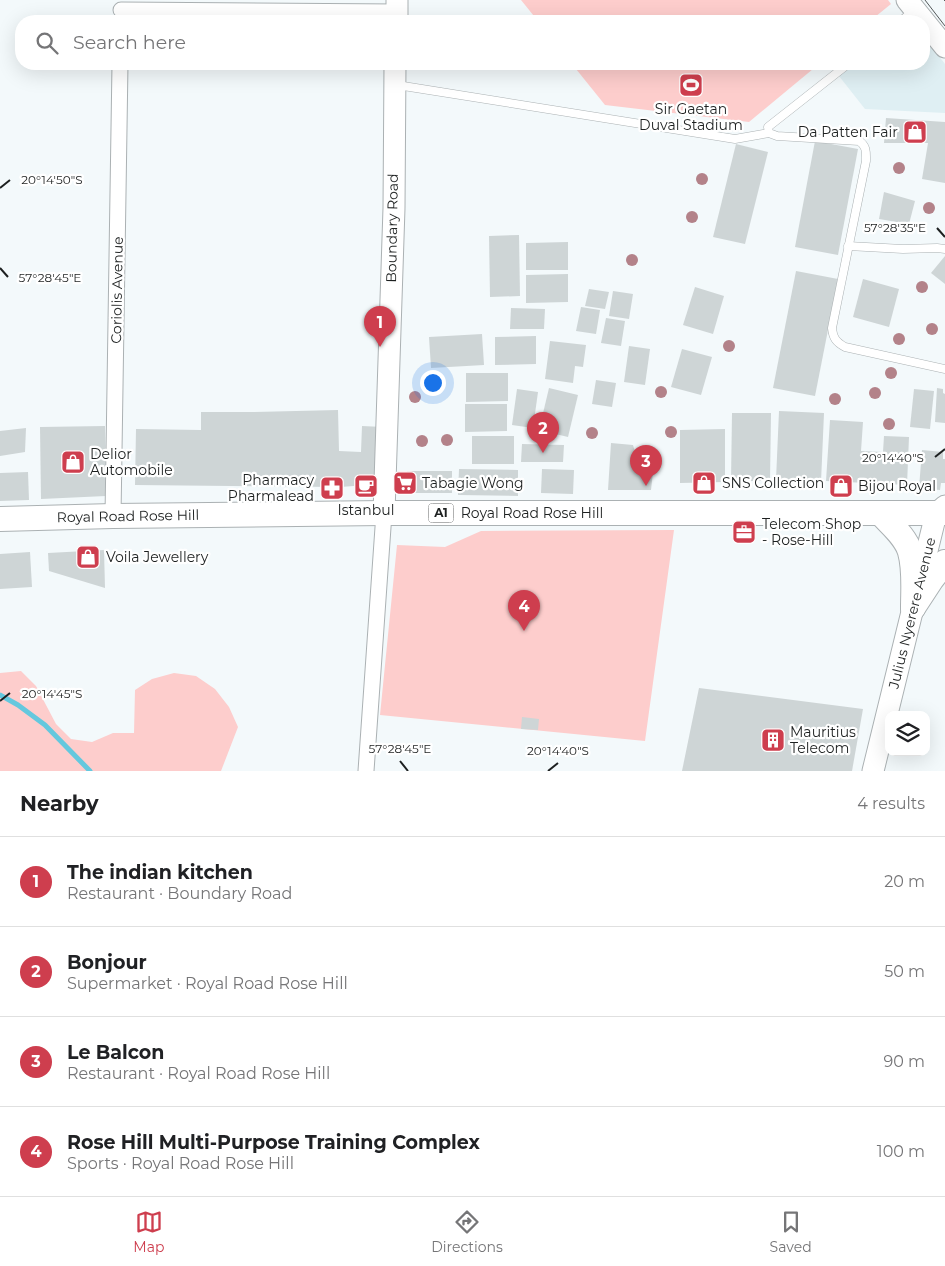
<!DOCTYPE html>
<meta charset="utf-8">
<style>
:root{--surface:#fff;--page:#f6f6f6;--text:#202124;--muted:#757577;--line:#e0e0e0;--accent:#ce3e4e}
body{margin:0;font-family:Montserrat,sans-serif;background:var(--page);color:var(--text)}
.controls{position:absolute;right:15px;bottom:15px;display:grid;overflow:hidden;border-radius:10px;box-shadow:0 5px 20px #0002}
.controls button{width:45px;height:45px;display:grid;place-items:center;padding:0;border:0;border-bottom:1px solid var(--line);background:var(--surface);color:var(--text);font:25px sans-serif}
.you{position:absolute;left:432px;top:382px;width:18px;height:18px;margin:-12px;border:4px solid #fff;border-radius:50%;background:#1a73e8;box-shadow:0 0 0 8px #1a73e833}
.badge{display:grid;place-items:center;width:32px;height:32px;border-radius:50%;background:var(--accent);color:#fff;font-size:16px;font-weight:700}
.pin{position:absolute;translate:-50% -41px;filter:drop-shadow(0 1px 2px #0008)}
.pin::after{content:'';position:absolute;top:26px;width:18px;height:15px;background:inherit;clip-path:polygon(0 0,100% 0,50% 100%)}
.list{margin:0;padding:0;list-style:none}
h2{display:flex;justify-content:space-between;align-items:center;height:65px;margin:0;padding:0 20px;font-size:21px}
h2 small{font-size:16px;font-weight:400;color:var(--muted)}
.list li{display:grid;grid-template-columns:32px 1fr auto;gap:15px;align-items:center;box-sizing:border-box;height:90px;padding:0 20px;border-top:1px solid var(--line)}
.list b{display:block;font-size:19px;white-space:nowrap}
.list p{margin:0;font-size:16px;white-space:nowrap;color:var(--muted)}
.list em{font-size:16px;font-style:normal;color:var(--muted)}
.icon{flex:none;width:28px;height:28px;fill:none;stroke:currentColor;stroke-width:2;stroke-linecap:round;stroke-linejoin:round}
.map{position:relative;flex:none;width:945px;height:771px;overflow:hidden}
.search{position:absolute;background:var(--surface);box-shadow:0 5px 20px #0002;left:15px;right:15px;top:15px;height:55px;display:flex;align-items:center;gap:12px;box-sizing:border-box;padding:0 18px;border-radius:20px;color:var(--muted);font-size:19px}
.sheet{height:425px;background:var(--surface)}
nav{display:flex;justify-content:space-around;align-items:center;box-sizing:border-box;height:70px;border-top:1px solid var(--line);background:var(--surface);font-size:14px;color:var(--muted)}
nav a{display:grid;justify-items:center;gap:2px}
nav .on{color:var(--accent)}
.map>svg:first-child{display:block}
.built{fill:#dfeff3}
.green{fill:#fdcdcc}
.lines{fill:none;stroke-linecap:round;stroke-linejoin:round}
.stream{stroke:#64c8de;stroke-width:5}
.building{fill:#ced5d6}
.lane-casing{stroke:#abb1b3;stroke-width:9}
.street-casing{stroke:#abb1b3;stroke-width:17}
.secondary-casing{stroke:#abb1b3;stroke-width:23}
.primary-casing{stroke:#abb1b3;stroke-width:26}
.lane{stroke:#fff;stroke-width:8}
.street{stroke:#fff;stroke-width:15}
.secondary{stroke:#fff;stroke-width:21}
.primary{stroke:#fff;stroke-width:24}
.tram{stroke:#535758;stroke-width:1}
.tree{fill:#b38289}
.ticks{fill:none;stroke:#1d2020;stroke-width:2}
.labels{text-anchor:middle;stroke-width:4.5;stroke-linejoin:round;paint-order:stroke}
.shield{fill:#fff;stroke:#616363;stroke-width:1}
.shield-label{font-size:12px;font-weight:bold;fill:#1d2020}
.poi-label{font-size:14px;fill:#1d2020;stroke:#fff;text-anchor:start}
.street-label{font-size:14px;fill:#1d2020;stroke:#fff}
.ticks-label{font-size:12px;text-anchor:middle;fill:#1d2020;stroke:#fff;stroke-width:4.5;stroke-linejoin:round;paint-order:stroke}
</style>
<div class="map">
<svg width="945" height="771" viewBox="0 0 945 771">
<rect width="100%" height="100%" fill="#f3f9fb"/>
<path class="built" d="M924,37L945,64V113L865,109L839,76L855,64H924Z"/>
<g class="green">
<path d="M521,0H888L891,4L870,21H538Z"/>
<path d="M572,64H819L749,122L605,105Z"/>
<path d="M674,530L645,741L380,715L397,545L445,547L481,531Z"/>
<path d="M21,671L36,686L56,724L71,739L92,742L113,733H134L135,690L152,679L174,673L196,676L215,689L229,707L238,727L221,771H0V673Z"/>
</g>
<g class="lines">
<path class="stream" d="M0,695L18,705L45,725L90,771"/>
</g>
<g class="building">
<path d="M886,118L945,122V183L922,179L928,143H884Z"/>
<path d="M815,141L858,149L838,255L795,247Z"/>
<path d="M736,144L768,152L745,244L713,237Z"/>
<path d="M884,192L915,201L909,224L879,219Z"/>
<path d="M519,235L520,296L490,297L489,236Z"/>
<path d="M568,242V270H526V243Z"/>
<path d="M945,256V284L931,273Z"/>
<path d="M796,271L838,279L815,396L773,388Z"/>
<path d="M568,274V302L526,303V275Z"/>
<path d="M863,279L899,289L889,327L853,317Z"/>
<path d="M695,287L724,296L713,334L683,325Z"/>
<path d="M589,289L609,292L605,309L585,306Z"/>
<path d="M613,291L633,294L629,319L609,316Z"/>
<path d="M581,307L600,310L596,334L576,331Z"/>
<path d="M511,308L545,309L544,329H510Z"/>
<path d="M606,318L625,321L621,346L601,343Z"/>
<path d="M482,334L484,365L431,368L429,337Z"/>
<path d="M536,336V364L495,365V337Z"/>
<path d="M550,341L586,345L583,367L575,366L573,383L545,379Z"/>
<path d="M629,346L650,349L645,385L624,382Z"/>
<path d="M682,349L712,357L701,395L671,387Z"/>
<path d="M466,373H508V401L466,402Z"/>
<path d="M596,380L616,383L612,407L592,404Z"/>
<path d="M549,388L578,395L568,437L539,430Z"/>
<path d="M937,388L943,389V393L945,394V423L935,422Z"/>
<path d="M517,389L538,392L533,428L512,425Z"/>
<path d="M914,389L934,391L930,429L910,427Z"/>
<path d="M465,404H507V431L465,432Z"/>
<path d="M338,410L339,451L361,452L362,426L383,427L381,484L340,487L135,485L136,429L201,430V412H251Z"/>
<path d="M779,411L824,413L821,482L776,480Z"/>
<path d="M732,413H771L770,481H731Z"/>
<path d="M830,420L863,422L861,451L883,452L884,436L909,437L907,485L826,481Z"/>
<path d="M105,426L106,496L41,499L40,427Z"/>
<path d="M26,428L25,452L0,456V431Z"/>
<path d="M725,429V482L680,483V430Z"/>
<rect x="472" y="436" width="42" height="28"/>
<path d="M611,443L633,445L635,452L655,454L651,490H608Z"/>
<path d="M522,444L564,445L563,462H521Z"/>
<path d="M922,450L943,452V459H945V483H941L940,490L919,488Z"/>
<path d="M459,469L518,470V496L458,495Z"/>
<path d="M542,469L574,470L573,494L541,493Z"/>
<rect x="407" y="471" width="45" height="22"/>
<path d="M28,472L29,500L0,501V473Z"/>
<path d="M104,550L105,588L49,571L48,553Z"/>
<path d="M30,552L32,587L0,589V554Z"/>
<path d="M699,688L863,709L852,771H682Z"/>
<path d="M522,717L539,719L538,730L521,729Z"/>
</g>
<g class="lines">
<g class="lane-casing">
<g id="lane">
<path d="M901,21L913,11"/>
<path d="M848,64L768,127L769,133L777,136L859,141C867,146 866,153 866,161L832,328C833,338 836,342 845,347L945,369"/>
<path d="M397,85L735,139L769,133"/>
<path d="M848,246L903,249L937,248L945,249"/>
</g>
</g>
<g class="street-casing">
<g id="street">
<path d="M121,10L397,12"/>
<path d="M113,516L120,64"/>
<path d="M366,771L384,513"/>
</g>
</g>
<g class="secondary-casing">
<g id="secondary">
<path d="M907,0L945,47"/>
<path d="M397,21V0"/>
<path d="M384,513L394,208L395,64"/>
<path d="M873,771L936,514L945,506"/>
</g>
</g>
<g class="primary-casing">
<g id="primary">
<path d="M881,514C891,525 906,537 910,552C915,569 913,590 913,608"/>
<path d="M0,519L113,516L384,513H945"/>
<path d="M913,608L932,579L945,562"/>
</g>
</g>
<use href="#lane" class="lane"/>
<use href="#street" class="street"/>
<use href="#secondary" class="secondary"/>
<use href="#primary" class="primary"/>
<g class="tram">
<path d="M925,0L945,26"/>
<path d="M944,0L945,1"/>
</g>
</g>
<g class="tree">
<circle cx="899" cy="168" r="6"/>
<circle cx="702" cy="179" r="6"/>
<circle cx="929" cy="208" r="6"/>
<circle cx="692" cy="217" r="6"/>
<circle cx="632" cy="260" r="6"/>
<circle cx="922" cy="287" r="6"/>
<circle cx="932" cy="329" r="6"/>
<circle cx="899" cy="339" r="6"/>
<circle cx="729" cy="346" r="6"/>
<circle cx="891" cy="373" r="6"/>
<circle cx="661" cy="392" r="6"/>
<circle cx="875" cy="393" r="6"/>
<circle cx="415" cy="397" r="6"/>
<circle cx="835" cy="399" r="6"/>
<circle cx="889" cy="424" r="6"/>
<circle cx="671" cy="432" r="6"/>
<circle cx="592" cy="433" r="6"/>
<circle cx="447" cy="440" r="6"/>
<circle cx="422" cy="441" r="6"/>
</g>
<path class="ticks" d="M0,188L10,180M937,228L945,237M0,268L8,277M935,457L945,449M0,701L10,693M400,761L408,771M548,771L558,763"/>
<defs>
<g id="stadium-square" transform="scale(1.25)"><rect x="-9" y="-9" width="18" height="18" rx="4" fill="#ce3e4e" stroke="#fff"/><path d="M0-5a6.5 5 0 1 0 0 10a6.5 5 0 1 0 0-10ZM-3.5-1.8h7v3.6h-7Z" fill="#fff"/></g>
<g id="shop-square" transform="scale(1.25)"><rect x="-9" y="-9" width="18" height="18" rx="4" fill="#ce3e4e" stroke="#fff"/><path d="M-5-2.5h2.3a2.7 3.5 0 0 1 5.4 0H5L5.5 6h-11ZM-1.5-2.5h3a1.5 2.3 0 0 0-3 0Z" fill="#fff"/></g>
<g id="supermarket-square" transform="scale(1.25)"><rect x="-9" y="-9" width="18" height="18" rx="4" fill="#ce3e4e" stroke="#fff"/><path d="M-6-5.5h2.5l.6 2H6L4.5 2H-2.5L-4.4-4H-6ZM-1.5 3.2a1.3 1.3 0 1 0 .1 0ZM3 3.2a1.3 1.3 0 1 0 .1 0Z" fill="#fff"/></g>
<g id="cafe-square" transform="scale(1.25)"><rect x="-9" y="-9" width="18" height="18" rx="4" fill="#ce3e4e" stroke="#fff"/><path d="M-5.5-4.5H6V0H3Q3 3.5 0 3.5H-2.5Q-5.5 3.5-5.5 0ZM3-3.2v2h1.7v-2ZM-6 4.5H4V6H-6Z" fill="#fff"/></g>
<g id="pharmacy-square" transform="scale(1.25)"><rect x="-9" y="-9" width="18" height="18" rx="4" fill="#ce3e4e" stroke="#fff"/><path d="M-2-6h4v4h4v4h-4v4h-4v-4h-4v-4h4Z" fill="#fff"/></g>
<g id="office-square" transform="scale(1.25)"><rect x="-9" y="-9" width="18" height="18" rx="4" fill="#ce3e4e" stroke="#fff"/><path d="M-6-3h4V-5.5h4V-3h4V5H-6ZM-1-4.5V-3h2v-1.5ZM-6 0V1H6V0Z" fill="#fff"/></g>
<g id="building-square" transform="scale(1.25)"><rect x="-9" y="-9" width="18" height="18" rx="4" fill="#ce3e4e" stroke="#fff"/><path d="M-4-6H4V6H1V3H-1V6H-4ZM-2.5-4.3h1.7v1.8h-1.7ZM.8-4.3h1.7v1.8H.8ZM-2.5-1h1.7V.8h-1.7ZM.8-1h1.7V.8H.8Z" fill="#fff"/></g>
</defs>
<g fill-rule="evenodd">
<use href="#stadium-square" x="691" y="85"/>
<use href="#shop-square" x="915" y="132"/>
<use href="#shop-square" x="73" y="462"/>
<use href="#supermarket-square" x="405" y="483"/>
<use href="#shop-square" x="704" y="483"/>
<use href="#cafe-square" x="366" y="486"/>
<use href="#shop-square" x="841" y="486"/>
<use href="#pharmacy-square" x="332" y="488"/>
<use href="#office-square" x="744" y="532"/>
<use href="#shop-square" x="88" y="557"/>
<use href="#building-square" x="773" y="740"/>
</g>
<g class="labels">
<rect class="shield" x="428.5" y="503.5" width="25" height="19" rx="4"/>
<g class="shield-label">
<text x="441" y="517">A1</text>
</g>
<g class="poi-label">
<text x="691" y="114" text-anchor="middle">Sir Gaetan<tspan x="691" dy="16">Duval Stadium</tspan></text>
<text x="898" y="137" text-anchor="end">Da Patten Fair</text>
<text x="90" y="459">Delior<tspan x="90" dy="16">Automobile</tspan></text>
<text x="314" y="485" text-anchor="end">Pharmacy<tspan x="314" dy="16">Pharmalead</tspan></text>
<text x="422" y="488">Tabagie Wong</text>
<text x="722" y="488">SNS Collection</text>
<text x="858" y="491">Bijou Royal</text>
<text x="366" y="515" text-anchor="middle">Istanbul</text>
<text x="762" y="529">Telecom Shop<tspan x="762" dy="16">- Rose-Hill</tspan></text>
<text x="106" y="562">Voila Jewellery</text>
<text x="790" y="737">Mauritius<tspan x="790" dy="16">Telecom</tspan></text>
</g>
<g class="street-label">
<text transform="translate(392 228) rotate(-89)" y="5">Boundary Road</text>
<text transform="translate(117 290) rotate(-89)" y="5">Coriolis Avenue</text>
<text x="532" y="518">Royal Road Rose Hill</text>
<text transform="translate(128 516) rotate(-1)" y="5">Royal Road Rose Hill</text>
<text transform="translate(912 613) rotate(-76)" y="5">Julius Nyerere Avenue</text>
</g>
</g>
<g class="ticks-label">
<text x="52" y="184">20°14'50"S</text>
<text x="895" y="232">57°28'35"E</text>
<text x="50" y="282">57°28'45"E</text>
<text x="893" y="462">20°14'40"S</text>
<text x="52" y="698">20°14'45"S</text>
<text x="400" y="753">57°28'45"E</text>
<text x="558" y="755">20°14'40"S</text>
</g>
</svg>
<div class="controls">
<button><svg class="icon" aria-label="layers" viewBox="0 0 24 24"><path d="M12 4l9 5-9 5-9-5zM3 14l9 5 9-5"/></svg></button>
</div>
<div class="you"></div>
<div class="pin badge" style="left:380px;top:347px">1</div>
<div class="pin badge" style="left:543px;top:453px">2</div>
<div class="pin badge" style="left:646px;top:486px">3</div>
<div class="pin badge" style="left:524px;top:631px">4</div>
<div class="search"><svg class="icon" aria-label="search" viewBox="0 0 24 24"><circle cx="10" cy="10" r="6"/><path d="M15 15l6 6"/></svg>Search here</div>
</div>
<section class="sheet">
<h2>Nearby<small>4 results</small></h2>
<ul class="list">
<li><span class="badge">1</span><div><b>The indian kitchen</b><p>Restaurant · Boundary Road</p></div><em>20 m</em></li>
<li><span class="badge">2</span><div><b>Bonjour</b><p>Supermarket · Royal Road Rose Hill</p></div><em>50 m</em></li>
<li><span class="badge">3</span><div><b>Le Balcon</b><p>Restaurant · Royal Road Rose Hill</p></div><em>90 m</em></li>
<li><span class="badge">4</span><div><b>Rose Hill Multi-Purpose Training Complex</b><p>Sports · Royal Road Rose Hill</p></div><em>100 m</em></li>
</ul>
</section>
<nav>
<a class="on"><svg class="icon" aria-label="map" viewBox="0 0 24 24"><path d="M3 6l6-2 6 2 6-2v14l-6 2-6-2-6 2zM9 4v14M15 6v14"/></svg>Map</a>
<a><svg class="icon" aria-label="directions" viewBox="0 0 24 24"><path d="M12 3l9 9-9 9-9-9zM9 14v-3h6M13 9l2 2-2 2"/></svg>Directions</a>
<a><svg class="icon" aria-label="saved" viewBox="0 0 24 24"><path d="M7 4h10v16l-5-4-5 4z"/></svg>Saved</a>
</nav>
